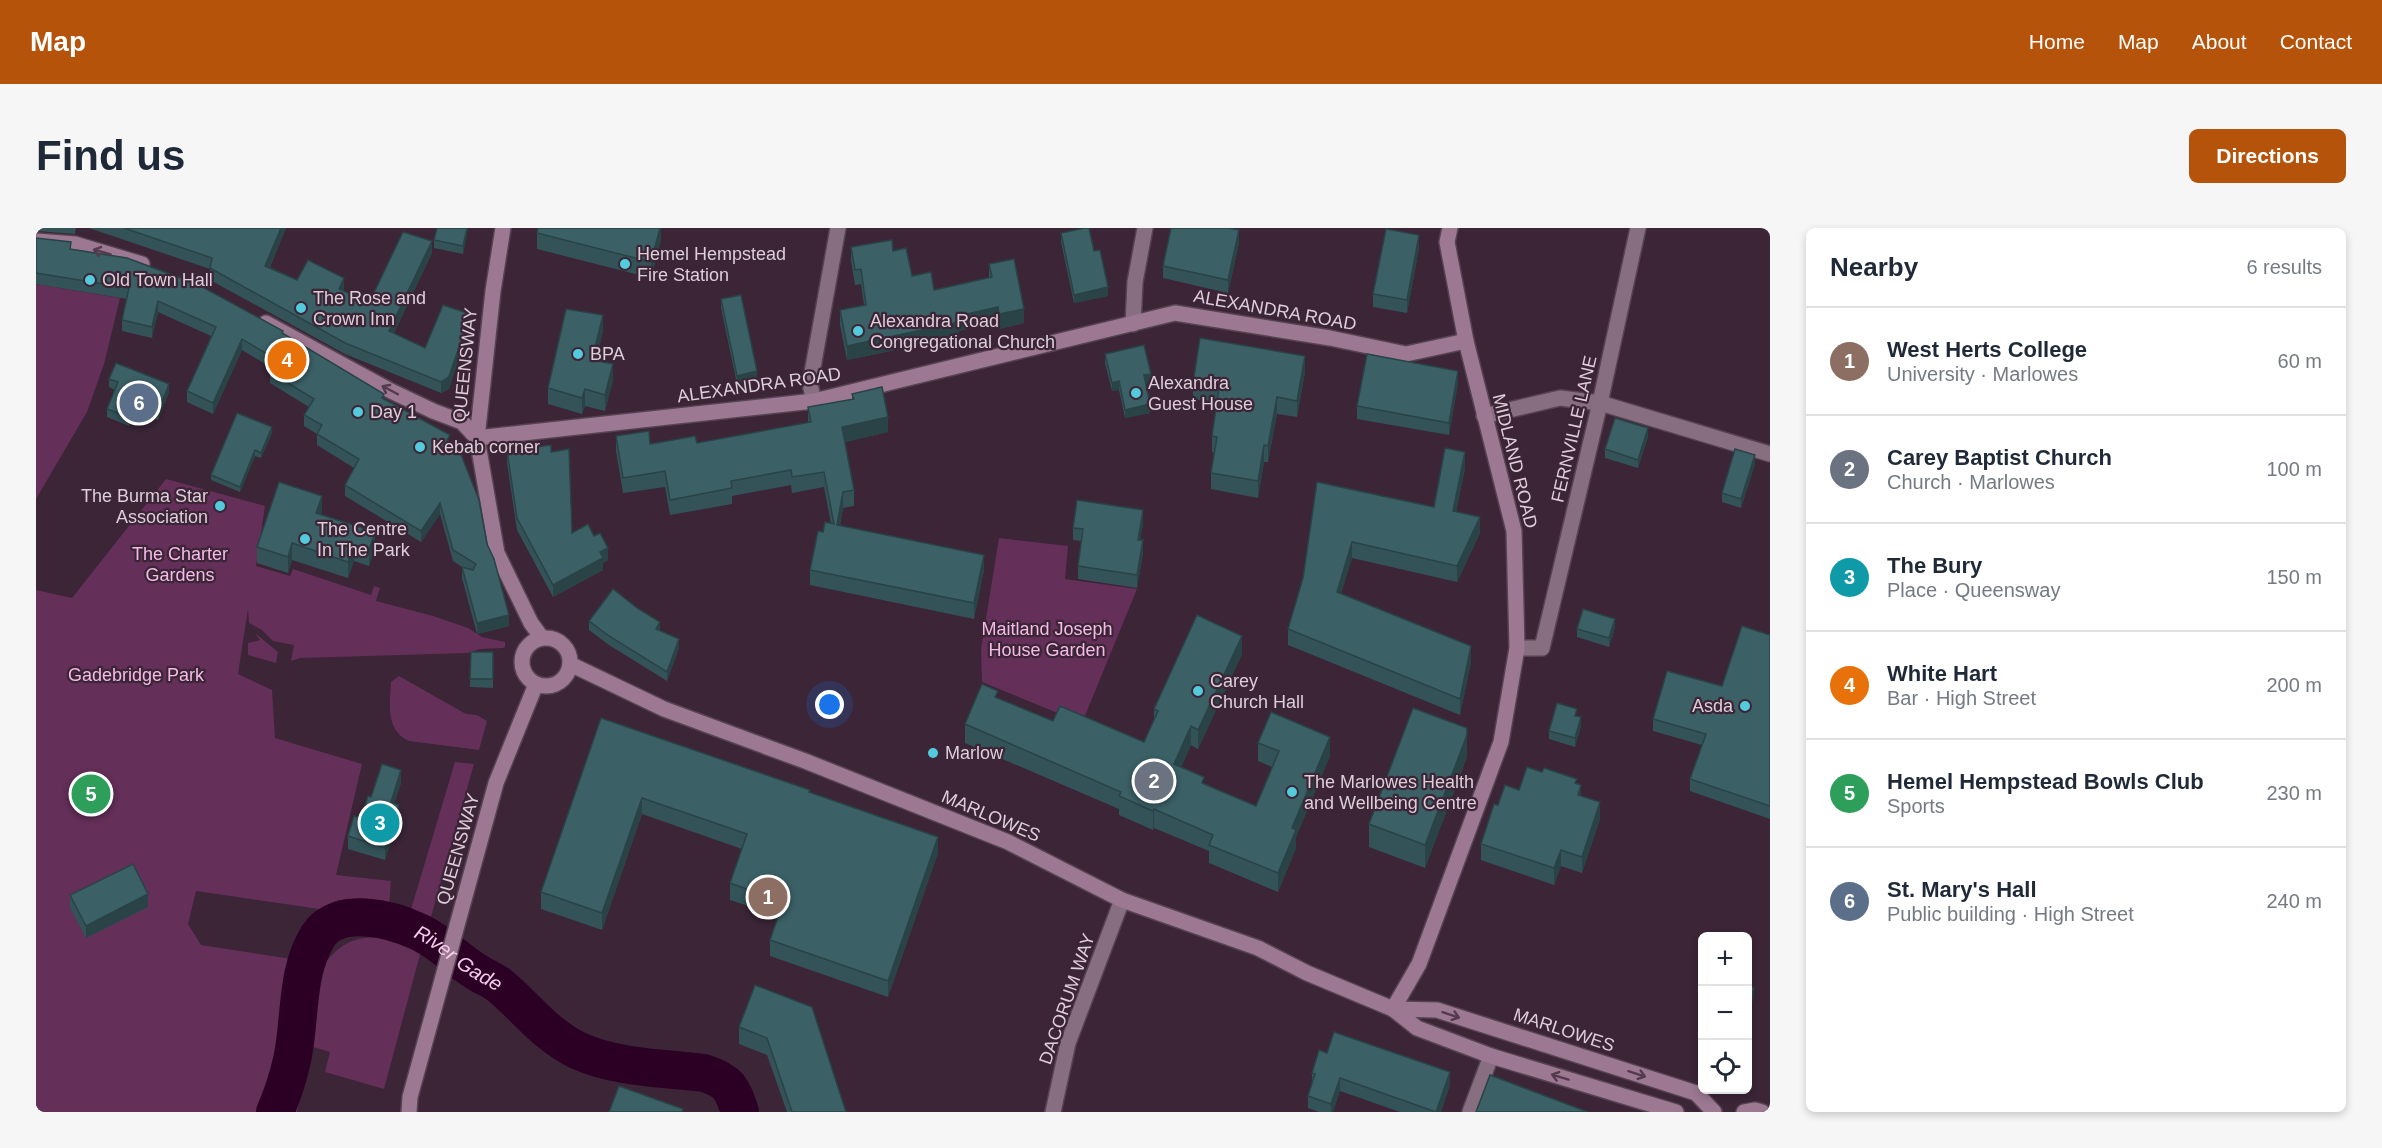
<!DOCTYPE html>
<meta charset="utf-8">
<style>
:root{--surface:#fff;--page:#f6f6f7;--text:#1f2937;--muted:#747a83;--line:#e0e1e3;--accent:#b45309}
body{margin:0;font-family:Arial,sans-serif;background:var(--page);color:var(--text)}
.controls{position:absolute;right:18px;bottom:18px;display:grid;overflow:hidden;border-radius:9px;box-shadow:0 3px 9px #0003}
.controls button{width:54px;height:54px;display:grid;place-items:center;padding:0;border:0;border-bottom:2px solid var(--line);background:var(--surface);color:var(--text);font:30px sans-serif}
.you{position:absolute;left:794px;top:477px;width:21px;height:21px;margin:-15px;border:4px solid #fff;border-radius:50%;background:#1a73e8;box-shadow:0 0 0 9px #1a73e833}
.badge{display:grid;place-items:center;width:39px;height:39px;border-radius:50%;background:var(--accent);color:#fff;font-size:20px;font-weight:700}
.pin{position:absolute;translate:-50% -50%;border:3px solid #fff;box-shadow:0 2px 6px #0006}
.list{margin:0;padding:0;list-style:none}
h2{display:flex;justify-content:space-between;align-items:center;height:78px;margin:0;padding:0 24px;font-size:26px}
h2 small{font-size:20px;font-weight:400;color:var(--muted)}
.list li{display:grid;grid-template-columns:39px 1fr auto;gap:18px;align-items:center;box-sizing:border-box;height:108px;padding:0 24px;border-top:2px solid var(--line)}
.list b{display:block;font-size:22px;white-space:nowrap}
.list p{margin:0;font-size:20px;white-space:nowrap;color:var(--muted)}
.list em{font-size:20px;font-style:normal;color:var(--muted)}
.icon{flex:none;width:33px;height:33px;fill:none;stroke:currentColor;stroke-width:2;stroke-linecap:round;stroke-linejoin:round}
.map{position:relative;flex:none;width:1734px;height:884px;overflow:hidden;border-radius:9px}
header{display:flex;align-items:center;gap:36px;box-sizing:border-box;height:84px;padding:0 30px;background:var(--accent);color:#fff}
header strong{font-size:28px}
nav{display:flex;gap:33px;margin-inline-start:auto;font-size:21px}
.intro{display:flex;align-items:center;justify-content:space-between;box-sizing:border-box;height:144px;padding:0 36px}
h1{margin:0;font-size:42px}
.button{padding:15px 27px;border-radius:9px;background:var(--accent);color:#fff;font-size:21px;font-weight:700}
main{display:flex;gap:36px;padding:0 36px}
aside{flex:1;background:var(--surface);border-radius:9px;box-shadow:0 3px 9px #0003}
.map>svg:first-child{display:block}
.green{fill:#642f59}
.lines{fill:none;stroke-linecap:round;stroke-linejoin:round}
.river{stroke:#2c0025;stroke-width:38}
.street-casing{stroke:#564352;stroke-width:18}
.secondary-casing{stroke:#564352;stroke-width:18}
.street{stroke:#886e81;stroke-width:15}
.secondary{stroke:#9c7892;stroke-width:15}
.wall{fill:#335358}
.shaded-wall{fill:#294347}
.building{fill:#3b6066;stroke:#294347;stroke-width:1.5}
.oneway{stroke:#533a4d}
.poi-dot{fill:#54cadd;stroke:#3b2536;stroke-width:2}
.labels{text-anchor:middle;stroke-width:4.5;stroke-linejoin:round;paint-order:stroke}
.poi-label{font-size:18px;fill:#ddced9;stroke:#3b2536;text-anchor:start}
.street-label{font-size:18px;fill:#ddced9;stroke:#3b2536}
.park-label{font-size:18px;fill:#f4bbe5;stroke:#3b2536}
.water-label{font-size:20px;font-style:italic;fill:#f4cde9;stroke:#3b2536}
</style>
<header>
<strong>Map</strong>
<nav><a>Home</a><a>Map</a><a>About</a><a>Contact</a></nav>
</header>
<div class="intro"><h1>Find us</h1><a class="button">Directions</a></div>
<main>
<div class="map">
<svg width="1734" height="884" viewBox="0 0 1734 884">
<rect width="100%" height="100%" fill="#3b2536"/>
<g class="green">
<path d="M0,56L84,70L68,136L51,184L0,271Z"/>
<path d="M130,251L229,278L220,338L254,348L257,341L335,367L338,358L344,360L340,373L397,388L432,400L446,409L469,414V419L467,420L444,421L432,425L264,430L255,433L258,417L237,413L226,402L213,395L212,381L202,446L236,462L239,510L326,536L300,647L355,653L352,691L160,663L152,696L165,717L256,731L286,741C303,712 326,705 358,712C367,714 376,718 386,719L348,861L289,844L294,824L277,819L274,821L261,884H0V362L36,370Z"/>
<path d="M963,310L1032,318L1029,351L1101,361L1046,495L946,454L945,421Z"/>
<path d="M219,405L242,424L240,435L212,427V415L224,412Z"/>
<path d="M363,448L430,486L441,487L451,493L443,522L373,513C349,502 354,476 355,454Z"/>
<path d="M419,534L438,536L391,703L370,698Z"/>
</g>
<g class="lines">
<path class="river" id="s1" d="M239,884C246,868 252,850 256,832C265,792 259,745 282,708C302,677 356,691 383,704C403,713 420,731 439,743C446,748 455,751 463,757C490,779 509,807 543,823C581,840 627,840 668,845C693,853 696,860 704,884"/>
<g class="street-casing">
<g id="street">
<path d="M1097,96L1099,54L1109,0"/>
<path d="M778,173L774,156L802,0"/>
<path d="M1448,188L1524,170L1564,175L1734,226"/>
<path d="M1481,420H1506L1564,175L1602,0"/>
<path d="M1017,884L1032,815L1086,672"/>
<path d="M1434,884L1455,828"/>
</g>
</g>
<g class="secondary-casing">
<g id="secondary">
<path d="M467,0L457,63L441,210L461,325L495,395L506,410"/>
<path d="M0,13L39,16L106,36"/>
<path d="M230,95L355,163L397,183L426,194L441,210L778,173L1139,85L1294,110L1370,126L1430,113"/>
<circle cx="510" cy="434" r="24"/>
<path d="M534,436L628,481L769,533L972,614L1086,672L1222,720L1271,745L1357,781L1381,800L1455,828L1640,884"/>
<path d="M1357,781L1383,736L1465,514L1481,420L1478,303L1430,113L1411,14L1414,0"/>
<path d="M1357,781L1401,782L1660,865L1678,884"/>
<path d="M373,884L374,869L460,555L500,456"/>
<path d="M1708,884L1719,882L1726,884"/>
</g>
</g>
<use href="#street" class="street"/>
<use href="#secondary" class="secondary"/>
</g>
<g class="wall">
<path d="M1,0H40L39,6L1,3Z"/>
<path d="M53,0H250L234,39L261,52L308,62V63L333,75L396,25L358,105L389,120L431,97L429,102V113L413,161L405,165L309,126L174,52V41Z"/>
<path d="M401,0H432L427,26L398,20V12Z"/>
<path d="M625,0V12L615,50L501,21V5Z"/>
<path d="M1025,5L1058,23L1072,68L1038,75L1025,14Z"/>
<path d="M0,10L35,21L247,106L348,171L414,215L451,316L473,398L441,406L426,350V339L417,333L404,286L385,314L309,268V257L318,240L281,217V206L268,198V187L273,179L234,155V144L236,140L206,122L177,186L151,174V163L175,108L122,84L116,110L86,103V92L91,71L0,56Z"/>
<path d="M1203,15L1192,65L1127,50V38Z"/>
<path d="M815,19L857,23L876,48L898,62L953,50V36L988,95L963,101L962,93L923,103V109L811,132L804,97V82L828,77L825,56L819,57L815,33Z"/>
<path d="M1383,20L1371,85L1337,79V66Z"/>
<path d="M685,71L721,152L701,156L685,80Z"/>
<path d="M567,103L560,133L577,152L569,183L549,178L546,186L512,176V160Z"/>
<path d="M1069,126L1115,154L1110,156L1114,185L1089,190L1083,162L1076,163L1069,135Z"/>
<path d="M1269,144L1261,189L1241,186L1232,234H1228L1222,270L1175,261V245L1178,225L1176,224V208L1181,175L1157,171V155Z"/>
<path d="M73,151L133,164L122,192L99,183L93,198L71,189V181L79,162L73,159Z"/>
<path d="M1422,155L1413,207L1321,191V178Z"/>
<path d="M816,166L852,204L809,214L818,262V278L807,280L804,298L948,342L938,391L774,357V342L787,304L795,296L788,259L756,265L755,257L696,268V276L634,287L629,259L587,265L580,223V208L614,216L661,215L772,195V179L816,171Z"/>
<path d="M236,205L225,230L219,228L204,264L175,252V247Z"/>
<path d="M1612,209L1602,240L1569,230V221Z"/>
<path d="M471,223L515,224L536,305L558,308L572,332L567,335V342L517,369L481,302L471,235Z"/>
<path d="M1719,236L1705,280L1686,274V265Z"/>
<path d="M1429,240L1420,284L1444,305L1421,354L1316,330L1305,365L1435,434L1424,487L1252,417V401L1267,350L1281,254L1398,279Z"/>
<path d="M286,284L285,286L339,321L333,338L318,333L312,350L256,332L252,345L221,335V319Z"/>
<path d="M1107,295L1104,312L1107,325L1101,360L1042,351V338L1045,313L1037,312V300Z"/>
<path d="M553,393L624,403L643,420L631,453L573,417L553,402Z"/>
<path d="M1579,399L1573,419L1541,409V401Z"/>
<path d="M1734,407V591L1654,563V551L1666,517L1617,503V491L1686,458Z"/>
<path d="M435,424H457V460L434,459Z"/>
<path d="M1206,426L1162,521L1155,517L1145,539L1168,556L1220,578L1236,539L1222,533V515L1294,528L1260,609V620L1242,664L1173,635V623L1118,600L1117,602L1083,587V581L929,515V496L962,470L1017,493L1108,514L1118,492V481Z"/>
<path d="M1541,488L1545,498L1539,519L1513,511V503Z"/>
<path d="M565,490L774,565L902,625L852,769L734,728V712L742,688L694,672V655L706,621L606,586L566,702L505,681V664Z"/>
<path d="M1431,529L1389,640L1333,619V596Z"/>
<path d="M365,555L358,575L363,589L349,632L312,621V608L325,590L335,569Z"/>
<path d="M1541,555L1545,568L1564,591L1546,645L1525,638L1518,657L1445,632V616L1462,577L1483,562Z"/>
<path d="M34,667L112,679L50,710L34,680Z"/>
<path d="M719,757L810,884H751L731,827L703,816V799Z"/>
<path d="M1291,825L1414,857L1405,884H1364L1304,863L1297,884H1283L1272,880V868L1276,857V845Z"/>
</g>
<g class="shaded-wall">
<path d="M245,0H250L229,49V38Z"/>
<path d="M431,0H432L427,26V18Z"/>
<path d="M624,0H625V12L615,50V34Z"/>
<path d="M1203,2V15L1192,65V52Z"/>
<path d="M1383,7V20L1371,85V72Z"/>
<path d="M396,13V25L353,115V103Z"/>
<path d="M308,50V62L303,73V61Z"/>
<path d="M1072,59V68L1038,75V67Z"/>
<path d="M122,73V84L116,110V99Z"/>
<path d="M962,79V93L923,103V109L811,132V118L922,88Z"/>
<path d="M988,81V95L963,101V86Z"/>
<path d="M431,85L429,113L413,161L405,165V154Z"/>
<path d="M567,87V103L556,149V132Z"/>
<path d="M206,111V122L177,186V175Z"/>
<path d="M1269,128V144L1261,189V173Z"/>
<path d="M577,136V152L569,183V167Z"/>
<path d="M721,143V152L701,156V148Z"/>
<path d="M1422,143V155L1413,207V195Z"/>
<path d="M1115,146V154L1108,156V147Z"/>
<path d="M1083,153V162L1076,163V155Z"/>
<path d="M133,156V164L122,192V184Z"/>
<path d="M549,161V178L546,186V170Z"/>
<path d="M1241,169V186L1232,234V218Z"/>
<path d="M99,175V183L93,198V189Z"/>
<path d="M1114,176V185L1089,190V182Z"/>
<path d="M852,189V204L806,215V199Z"/>
<path d="M236,199V205L225,230V225Z"/>
<path d="M1612,200V209L1602,240V232Z"/>
<path d="M1228,217V234L1222,270V253Z"/>
<path d="M219,222V228L204,264V259Z"/>
<path d="M1429,224V240L1417,299V283Z"/>
<path d="M1719,227V236L1705,280V271Z"/>
<path d="M807,264V280L801,312V297Z"/>
<path d="M286,268V284L280,301V285Z"/>
<path d="M404,275V286L385,314V303Z"/>
<path d="M1107,282V295L1102,324V312Z"/>
<path d="M1444,289V305L1421,354V338Z"/>
<path d="M339,304V321L333,338V322Z"/>
<path d="M1107,312V325L1101,360V347Z"/>
<path d="M1316,314V330L1301,380V364Z"/>
<path d="M256,315V332L252,345V329Z"/>
<path d="M318,317V333L312,350V334Z"/>
<path d="M572,320V332L567,335V342L517,369V357L564,324Z"/>
<path d="M948,327V342L938,391V375Z"/>
<path d="M473,387V398L441,406V395Z"/>
<path d="M1579,391V399L1573,419V410Z"/>
<path d="M624,394V403L620,401Z"/>
<path d="M1206,408V426L1162,521V502Z"/>
<path d="M643,411V420L631,453V444Z"/>
<path d="M1435,418V434L1424,487V471Z"/>
<path d="M1545,489V498L1539,519V510Z"/>
<path d="M1155,498V517L1138,555V536Z"/>
<path d="M1431,507V529L1389,640V617Z"/>
<path d="M1294,509V528L1260,609V620L1242,664V645L1256,600Z"/>
<path d="M365,542V555L355,587V574Z"/>
<path d="M1545,557V573L1542,567Z"/>
<path d="M606,570V586L566,702V685Z"/>
<path d="M1564,574V591L1546,645V629Z"/>
<path d="M363,577V589L349,632V620Z"/>
<path d="M1118,581V600L1117,602V583Z"/>
<path d="M902,609V625L852,769V753Z"/>
<path d="M1525,622V638L1518,657V640Z"/>
<path d="M112,666V679L50,710V698Z"/>
<path d="M1718,760V768L1712,788V780Z"/>
<path d="M1414,844V857L1405,884H1400Z"/>
<path d="M1304,850V863L1297,884H1295V876Z"/>
</g>
<g class="building">
<path d="M88,0H245L229,38L261,52L272,32L308,50L303,61L333,75L367,4L396,13L353,103L389,120L407,77L431,85L425,100L429,101L413,149L405,154L309,115L174,40L176,30Z"/>
<path d="M401,0H431L427,18L398,12Z"/>
<path d="M502,0H624L615,34L501,5Z"/>
<path d="M1049,0H1053L1058,23L1064,22L1072,59L1038,67L1025,5Z"/>
<path d="M1135,0H1192L1203,2L1192,52L1127,38Z"/>
<path d="M1350,1L1383,7L1371,72L1337,66Z"/>
<path d="M0,10L35,14L34,21L91,30L161,56L247,103L246,105L348,166L346,170L414,207L411,212L424,224L443,272L451,316L458,331L473,387L441,395L426,339L437,342L440,336L417,322L404,275L385,303L309,257L323,231L281,206L286,197L268,187L278,171L234,144L241,132L206,111L177,175L151,163L180,99L122,73L116,99L86,92L93,60L0,45Z"/>
<path d="M856,12L857,23L870,20L876,48L895,44L898,62L956,49L953,36L978,31L988,81L963,86L962,79L922,88L923,94L811,118L804,82L830,77L825,41L819,42L815,19Z"/>
<path d="M705,67L721,143L701,148L685,71Z"/>
<path d="M530,81L567,87L556,132L577,136L569,167L549,161L546,170L512,160Z"/>
<path d="M1164,110L1269,128L1261,173L1241,169L1232,218L1228,217L1222,253L1175,245L1181,209L1176,208L1183,160L1157,155Z"/>
<path d="M1108,117L1115,146L1108,147L1114,176L1089,182L1083,153L1076,155L1069,126Z"/>
<path d="M1331,126L1422,143L1413,195L1321,178Z"/>
<path d="M80,135L133,156L122,184L99,175L93,189L71,181L82,154L73,151Z"/>
<path d="M846,159L852,189L806,199L818,262L807,264L801,297L948,327L938,375L774,342L782,303L787,304L789,294L798,296L788,244L756,249L755,242L695,253L696,260L634,272L629,243L587,250L580,208L613,203L614,216L659,208L661,215L775,194L772,179L818,171L816,166Z"/>
<path d="M201,185L236,199L225,225L219,222L204,259L175,247Z"/>
<path d="M1579,190L1612,200L1602,232L1569,221Z"/>
<path d="M515,217V224L533,221L536,305L552,296L558,308L564,305L572,320L564,324L567,330L517,357L481,290L471,223Z"/>
<path d="M1409,220L1429,224L1417,283L1444,289L1421,338L1316,314L1301,364L1435,418L1424,471L1252,401L1267,350L1281,254L1398,279Z"/>
<path d="M1699,221L1719,227L1705,271L1686,265Z"/>
<path d="M243,254L286,268L280,285L339,304L333,322L318,317L312,334L256,315L252,329L221,319Z"/>
<path d="M1041,272L1107,282L1102,312H1107L1101,347L1042,338L1047,301L1037,300Z"/>
<path d="M577,361L601,380L624,394L620,401L643,411L631,444L573,408L553,393Z"/>
<path d="M1547,381L1579,391L1573,410L1541,401Z"/>
<path d="M1161,387L1206,408L1162,502L1155,498L1138,536L1168,549L1166,555L1220,578L1243,523L1222,515L1235,484L1294,509L1256,600L1260,602L1242,645L1173,617L1177,607L1118,581L1117,583L1083,568L1085,564L929,496L946,456L962,463L959,469L1017,493L1024,478L1108,514L1122,483L1118,481Z"/>
<path d="M1706,398L1734,407V578L1654,551L1670,506L1617,491L1631,443L1686,458Z"/>
<path d="M435,424H457V451H434Z"/>
<path d="M1521,475L1541,481L1539,488L1545,489L1539,510L1513,503Z"/>
<path d="M1377,480L1431,500V507L1389,617L1333,596Z"/>
<path d="M565,490L774,562L773,564L902,609L852,753L734,712L747,674L694,655L711,606L606,570L566,685L505,664Z"/>
<path d="M346,536L365,542L355,574L363,577L349,620L312,608L318,588L325,590L332,568L335,569Z"/>
<path d="M1491,539L1506,544L1508,540L1541,551L1539,555L1545,557L1542,567L1564,574L1546,629L1525,622L1518,640L1445,616L1458,576L1462,577L1469,557L1483,562Z"/>
<path d="M97,636L112,666L50,698L34,667Z"/>
<path d="M719,757L776,779L810,884H756L731,810L703,799Z"/>
<path d="M1712,758L1718,760L1712,780Z"/>
<path d="M1298,804L1414,844L1400,884L1304,850L1295,876L1272,868L1279,846L1276,845L1283,822L1291,825Z"/>
<path d="M1454,847L1552,884H1440Z"/>
<path d="M583,858L647,881L646,884H573Z"/>
</g>
<defs><path id="oneway-shaft" d="M-6 0H5M1.5-3L5.5 0L1.5 3" fill="none" stroke-width="1.6" stroke-linecap="round" stroke-linejoin="round" transform="scale(1.5)"/></defs>
<g class="oneway">
<use href="#oneway-shaft" transform="translate(66 24) rotate(-164)"/>
<use href="#oneway-shaft" transform="translate(354 162) rotate(-152)"/>
<use href="#oneway-shaft" transform="translate(1415 787) rotate(18)"/>
<use href="#oneway-shaft" transform="translate(1601 846) rotate(18)"/>
<use href="#oneway-shaft" transform="translate(1524 849) rotate(-163)"/>
</g>
<g class="poi-dot">
<circle cx="589" cy="36" r="6"/>
<circle cx="54" cy="52" r="6"/>
<circle cx="265" cy="80" r="6"/>
<circle cx="822" cy="103" r="6"/>
<circle cx="542" cy="126" r="6"/>
<circle cx="1100" cy="165" r="6"/>
<circle cx="322" cy="184" r="6"/>
<circle cx="384" cy="219" r="6"/>
<circle cx="184" cy="278" r="6"/>
<circle cx="269" cy="311" r="6"/>
<circle cx="1162" cy="463" r="6"/>
<circle cx="1709" cy="478" r="6"/>
<circle cx="897" cy="525" r="6"/>
<circle cx="1256" cy="564" r="6"/>
</g>
<g class="labels">
<g class="poi-label">
<text x="601" y="32">Hemel Hempstead<tspan x="601" dy="21">Fire Station</tspan></text>
<text x="66" y="58">Old Town Hall</text>
<text x="277" y="76">The Rose and<tspan x="277" dy="21">Crown Inn</tspan></text>
<text x="834" y="99">Alexandra Road<tspan x="834" dy="21">Congregational Church</tspan></text>
<text x="554" y="132">BPA</text>
<text x="1112" y="161">Alexandra<tspan x="1112" dy="21">Guest House</tspan></text>
<text x="334" y="190">Day 1</text>
<text x="396" y="225">Kebab corner</text>
<text x="172" y="274" text-anchor="end">The Burma Star<tspan x="172" dy="21">Association</tspan></text>
<text x="281" y="307">The Centre<tspan x="281" dy="21">In The Park</tspan></text>
<text x="1174" y="459">Carey<tspan x="1174" dy="21">Church Hall</tspan></text>
<text x="1697" y="484" text-anchor="end">Asda</text>
<text x="909" y="531">Marlow</text>
<text x="1268" y="560">The Marlowes Health<tspan x="1268" dy="21">and Wellbeing Centre</tspan></text>
</g>
<g class="street-label">
<text transform="translate(1239 82) rotate(10)" y="6">ALEXANDRA ROAD</text>
<text transform="translate(429 137) rotate(-84)" y="6">QUEENSWAY</text>
<text transform="translate(723 157) rotate(-8)" y="6">ALEXANDRA ROAD</text>
<text transform="translate(1538 201) rotate(-77)" y="6">FERNVILLE LANE</text>
<text transform="translate(1479 233) rotate(76)" y="6">MIDLAND ROAD</text>
<text transform="translate(955 588) rotate(23)" y="6">MARLOWES</text>
<text transform="translate(422 621) rotate(-74)" y="6">QUEENSWAY</text>
<text transform="translate(1031 771) rotate(-71)" y="6">DACORUM WAY</text>
<text transform="translate(1528 802) rotate(18)" y="6">MARLOWES</text>
</g>
<g class="park-label">
<text x="144" y="332">The Charter<tspan x="144" dy="21">Gardens</tspan></text>
<text x="1011" y="407">Maitland Joseph<tspan x="1011" dy="21">House Garden</tspan></text>
<text x="100" y="453">Gadebridge Park</text>
</g>
<g class="water-label">
<text dy="7" stroke="none"><textPath href="#s1" startOffset="339">River Gade</textPath></text>
</g>
</g>
</svg>
<div class="controls">
<button>+</button>
<button>−</button>
<button><svg class="icon" aria-label="locate" viewBox="0 0 24 24"><circle cx="12" cy="12" r="6"/><path d="M12 2v4M12 18v4M2 12h4M18 12h4"/></svg></button>
</div>
<div class="you"></div>
<div class="pin badge" style="left:732px;top:669px;background:#8d6e63">1</div>
<div class="pin badge" style="left:1118px;top:553px;background:#6b7280">2</div>
<div class="pin badge" style="left:344px;top:595px;background:#0f9aa8">3</div>
<div class="pin badge" style="left:251px;top:132px;background:#e8710a">4</div>
<div class="pin badge" style="left:55px;top:566px;background:#2e9e5b">5</div>
<div class="pin badge" style="left:103px;top:175px;background:#5c6f8a">6</div>
</div>
<aside>
<h2>Nearby<small>6 results</small></h2>
<ul class="list">
<li><span class="badge" style="background:#8d6e63">1</span><div><b>West Herts College</b><p>University · Marlowes</p></div><em>60 m</em></li>
<li><span class="badge" style="background:#6b7280">2</span><div><b>Carey Baptist Church</b><p>Church · Marlowes</p></div><em>100 m</em></li>
<li><span class="badge" style="background:#0f9aa8">3</span><div><b>The Bury</b><p>Place · Queensway</p></div><em>150 m</em></li>
<li><span class="badge" style="background:#e8710a">4</span><div><b>White Hart</b><p>Bar · High Street</p></div><em>200 m</em></li>
<li><span class="badge" style="background:#2e9e5b">5</span><div><b>Hemel Hempstead Bowls Club</b><p>Sports</p></div><em>230 m</em></li>
<li><span class="badge" style="background:#5c6f8a">6</span><div><b>St. Mary's Hall</b><p>Public building · High Street</p></div><em>240 m</em></li>
</ul>
</aside>
</main>
